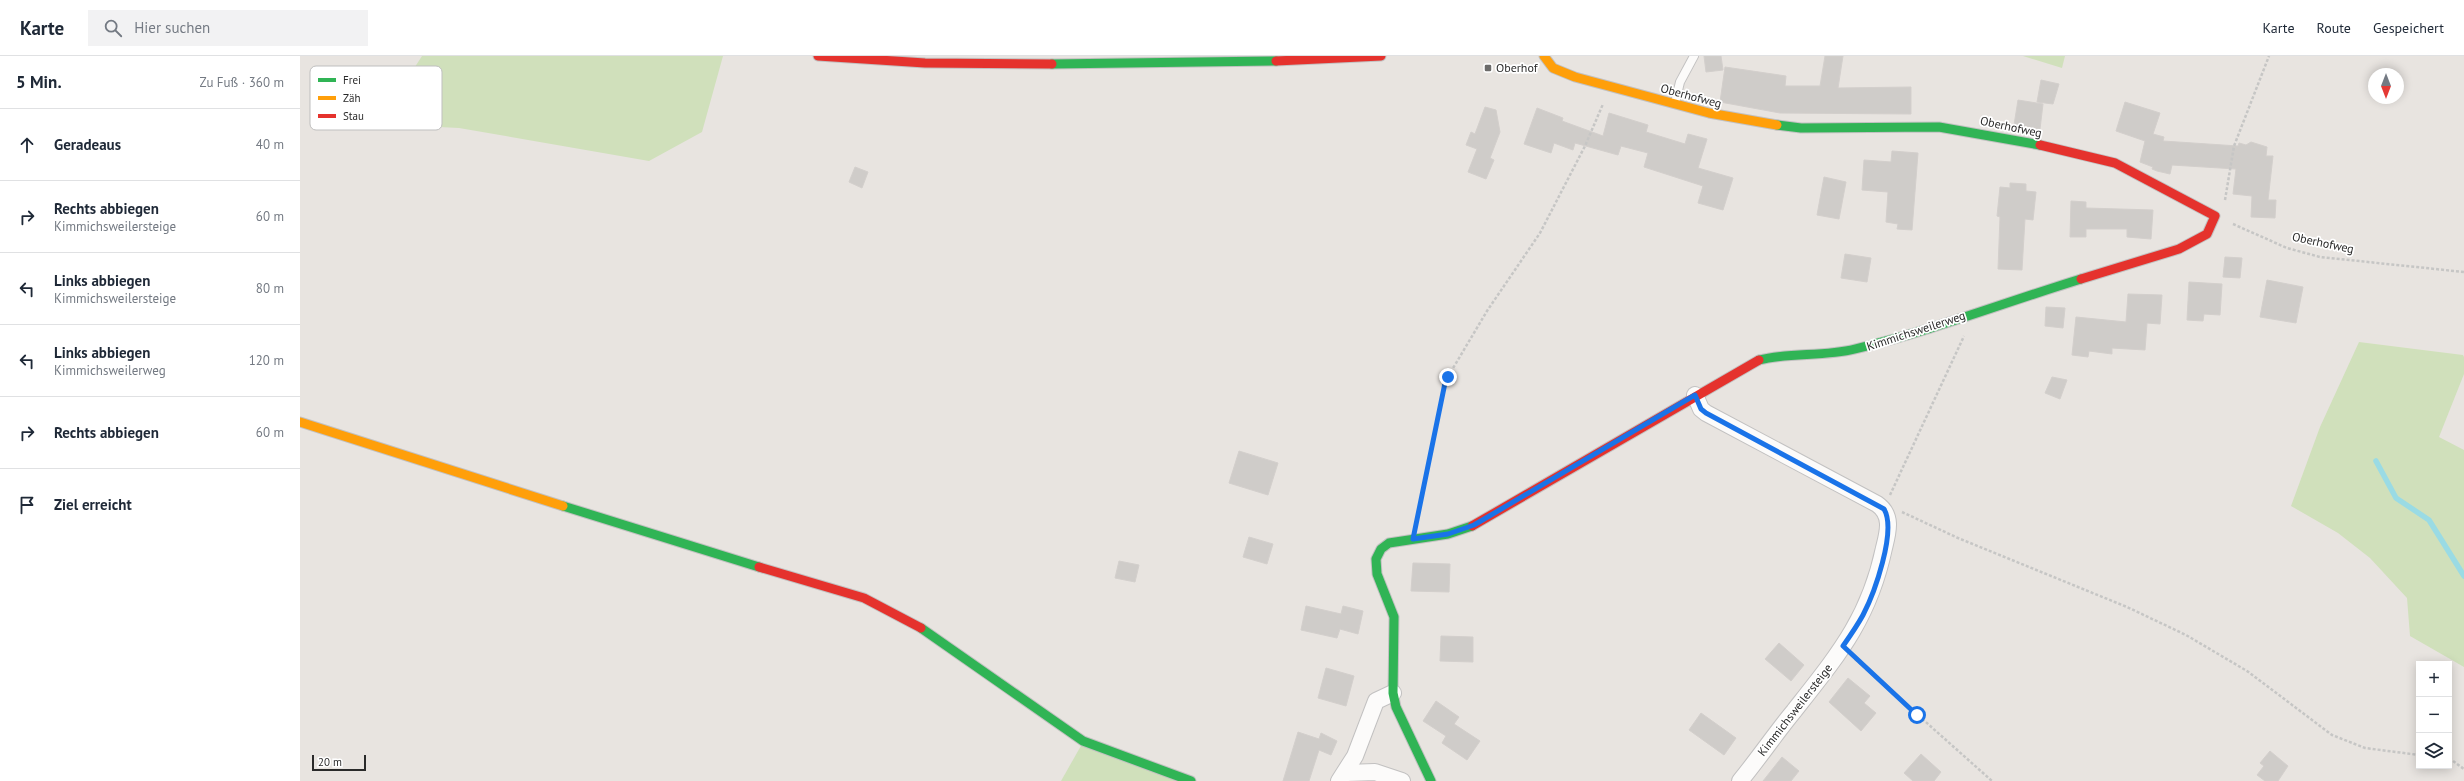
<!DOCTYPE html>
<html lang="de">
<meta charset="utf-8">
<style>
:root{--surface:#fff;--page:#f2f2f3;--text:#1f2937;--muted:#747a83;--line:#e0e1e3}
body{margin:0;font-family:"PT Sans",sans-serif;background:var(--page);color:var(--text)}
.controls{position:absolute;right:12px;bottom:12px;display:grid;overflow:hidden;border-radius:0px;box-shadow:0 2px 10px #0003}
.controls button{width:36px;height:36px;display:grid;place-items:center;padding:0;border:0;border-bottom:1px solid var(--line);background:var(--surface);color:var(--text);font:20px sans-serif}
.compass{position:absolute;left:2068px;top:12px;width:36px;height:36px;border-radius:50%;background:var(--surface);box-shadow:0 2px 10px #0003;rotate:180deg}
.scale{position:absolute;left:12px;bottom:10px;width:54px;box-sizing:border-box;padding-left:4px;border:2px solid #2a2a2a;border-top:0;font-size:11px;line-height:14px;white-space:nowrap;color:#2a2a2a;-webkit-text-stroke:3px #fff;paint-order:stroke}
.stop{position:absolute;width:12px;height:12px;margin:-9px;border:3px solid #1a73e8;border-radius:50%;background:#fff}
.stop.end{background:#1a73e8;border-color:#fff;box-shadow:0 1px 4px #0008}
.list{margin:0;padding:0;list-style:none}
h2{display:flex;justify-content:space-between;align-items:center;height:52px;margin:0;padding:0 16px;font-size:17px}
h2 small{font-size:13px;font-weight:400;color:var(--muted)}
.list li{display:grid;grid-template-columns:26px 1fr auto;gap:12px;align-items:center;box-sizing:border-box;height:72px;padding:0 16px;border-top:1px solid var(--line)}
.list b{display:block;font-size:15px;white-space:nowrap}
.list p{margin:0;font-size:13px;white-space:nowrap;color:var(--muted)}
.list em{font-size:13px;font-style:normal;color:var(--muted)}
.icon{flex:none;width:22px;height:22px;fill:none;stroke:currentColor;stroke-width:2;stroke-linecap:round;stroke-linejoin:round}
.map{position:relative;flex:none;width:2164px;height:725px;overflow:hidden}
header{display:flex;align-items:center;gap:24px;box-sizing:border-box;height:56px;padding:0 20px;background:var(--surface);border-bottom:1px solid var(--line)}
header strong{font-size:19px}
nav{display:flex;gap:22px;margin-inline-start:auto;font-size:14px}
.search{width:280px;height:36px;background:var(--page);display:flex;align-items:center;gap:10px;box-sizing:border-box;padding:0 14px;border-radius:0px;color:var(--muted);font-size:15px}
main{display:flex}
aside{flex:1;background:var(--surface)}
.map>svg:first-child{display:block}
.green{fill:#d0e0bb}
.lines{fill:none;stroke-linecap:round;stroke-linejoin:round}
.stream{stroke:#9adbe4;stroke-width:5.5}
.building{fill:#cfccc9;stroke:#d3cfcc}
.lane-casing{stroke:#c2c1c1;stroke-width:10}
.street-casing{stroke:#c2c1c1;stroke-width:18}
.fast-casing{stroke:#c2c1c1;stroke-width:11}
.slow-casing{stroke:#c2c1c1;stroke-width:11}
.jam-casing{stroke:#c2c1c1;stroke-width:11}
.path{stroke:#c6c6c5;stroke-width:2.5;stroke-dasharray:3 2;stroke-linecap:butt}
.lane{stroke:#fcfbfa;stroke-width:8}
.street{stroke:#fcfbfa;stroke-width:16}
.fast{stroke:#30b455;stroke-width:9}
.slow{stroke:#ff9f0a;stroke-width:9}
.jam{stroke:#e5322d;stroke-width:9}
.route{stroke:#1a73e8;stroke-width:5}
.poi-dot{fill:#6c6b6a;stroke:#fff;stroke-width:1.5}
.labels{text-anchor:middle;stroke-width:3.5;stroke-linejoin:round;paint-order:stroke}
.poi-label{font-size:12px;fill:#2a2a2a;stroke:#fff;text-anchor:start}
.street-label{font-size:12px;fill:#2a2a2a;stroke:#fff}
.key{fill:#fff;stroke:#bfbfbf;stroke-width:1}
.key-label{font-size:11px;fill:#2a2a2a}
</style>
<header>
<strong>Karte</strong>
<div class="search"><svg class="icon" aria-label="search" viewBox="0 0 24 24"><circle cx="10" cy="10" r="6"/><path d="M15 15l6 6"/></svg>Hier suchen</div>
<nav><a>Karte</a><a>Route</a><a>Gespeichert</a></nav>
</header>
<main>
<aside>
<h2>5 Min.<small>Zu Fuß · 360 m</small></h2>
<ul class="list">
<li><svg class="icon" aria-label="ahead" viewBox="0 0 24 24"><path d="M12 20V5M6 11l6-6 6 6"/></svg><div><b>Geradeaus</b></div><em>40 m</em></li>
<li><svg class="icon" aria-label="right" viewBox="0 0 24 24"><path d="M7 20v-9h11M14 6l5 5-5 5"/></svg><div><b>Rechts abbiegen</b><p>Kimmichsweilersteige</p></div><em>60 m</em></li>
<li><svg class="icon" aria-label="left" viewBox="0 0 24 24"><path d="M17 20v-9H6M10 6l-5 5 5 5"/></svg><div><b>Links abbiegen</b><p>Kimmichsweilersteige</p></div><em>80 m</em></li>
<li><svg class="icon" aria-label="left" viewBox="0 0 24 24"><path d="M17 20v-9H6M10 6l-5 5 5 5"/></svg><div><b>Links abbiegen</b><p>Kimmichsweilerweg</p></div><em>120 m</em></li>
<li><svg class="icon" aria-label="right" viewBox="0 0 24 24"><path d="M7 20v-9h11M14 6l5 5-5 5"/></svg><div><b>Rechts abbiegen</b></div><em>60 m</em></li>
<li><svg class="icon" aria-label="arrive" viewBox="0 0 24 24"><path d="M6 21V4h12l-3 4 3 4H6"/></svg><div><b>Ziel erreicht</b></div></li>
</ul>
</aside>
<div class="map">
<svg width="2164" height="725" viewBox="0 0 2164 725">
<rect width="100%" height="100%" fill="#e8e4e0"/>
<g class="green">
<path d="M122,0H423L402,76L349,105L159,72L78,68Z"/>
<path d="M1723,0H1765L1762,12Z"/>
<path d="M2059,286L2163,299L2164,301V318L2139,381L2164,394V611L2110,580L2107,542L2070,502L2038,477L1991,450L2020,371Z"/>
<path d="M782,688L880,725H761Z"/>
</g>
<g class="lines">
<path class="stream" d="M2076,405L2096,442L2129,464L2164,520"/>
</g>
<g class="building">
<path d="M1404,0H1421L1423,14L1406,16Z"/>
<path d="M1525,0H1543L1538,32L1611,31V58L1480,57L1420,46L1425,11L1486,20L1485,30H1520Z"/>
<path d="M1741,24L1759,28L1753,48L1737,46Z"/>
<path d="M1718,44L1743,48L1740,73L1714,69Z"/>
<path d="M1825,46L1860,57L1853,78L1864,81L1863,85L1938,90L1939,87L1946,89L1951,86L1967,91L1966,100H1973L1968,144H1976L1975,162L1951,161L1952,140L1933,138L1936,113L1872,109L1870,118L1857,115L1852,113L1853,111L1840,106L1845,85L1816,75Z"/>
<path d="M1185,51L1196,54L1200,76L1190,102L1194,104L1186,123L1168,116L1177,93L1166,89L1171,76L1175,78Z"/>
<path d="M1237,52L1263,62L1262,65L1303,80L1309,57L1348,69L1346,76L1385,88L1388,78L1407,83L1398,112L1433,122L1423,154L1398,147L1403,130L1344,111L1348,97L1321,90L1318,99L1275,87L1273,94L1254,87L1251,97L1224,88Z"/>
<path d="M1592,95L1618,97L1612,174L1597,173L1598,168L1586,166L1588,136L1562,134L1564,104L1591,106Z"/>
<path d="M555,111L568,116L562,132L549,126Z"/>
<path d="M1524,121L1546,126L1539,163L1517,159Z"/>
<path d="M1710,127L1726,128V135L1736,136L1733,164L1725,163L1722,214L1698,213L1700,161L1697,160L1700,131L1710,132Z"/>
<path d="M1771,145L1786,146V152L1853,154L1851,183L1827,181V173H1786V181H1770Z"/>
<path d="M1545,198L1571,202L1567,226L1541,222Z"/>
<path d="M1925,201L1942,202L1940,222L1923,221Z"/>
<path d="M1967,224L2003,231L1996,267L1960,261Z"/>
<path d="M1889,226L1922,228L1920,259L1904,258L1903,265L1887,264Z"/>
<path d="M1828,238L1862,239L1860,268L1847,267L1845,294L1812,292V298L1789,295L1788,301L1772,299L1776,261L1826,266Z"/>
<path d="M1746,251L1765,252L1763,272L1745,270Z"/>
<path d="M1752,321L1767,324L1760,343L1745,337Z"/>
<path d="M939,395L978,407L968,439L929,427Z"/>
<path d="M949,481L973,488L967,508L943,501Z"/>
<path d="M819,505L839,509L835,526L815,522Z"/>
<path d="M1113,507L1150,508L1149,536L1111,535Z"/>
<path d="M1006,550L1041,558L1043,550L1063,555L1058,578L1040,573L1037,582L1001,574Z"/>
<path d="M1141,580L1173,581V606L1140,605Z"/>
<path d="M1479,587L1504,609L1491,625L1465,603Z"/>
<path d="M1026,612L1054,620L1046,650L1018,642Z"/>
<path d="M1548,622L1570,640L1564,647L1576,657L1561,675L1529,646Z"/>
<path d="M1136,645L1159,661L1154,668L1180,685L1167,704L1142,687L1146,680L1123,665Z"/>
<path d="M1401,657L1436,682L1424,699L1389,674Z"/>
<path d="M998,676L1019,683L1021,677L1037,685L1031,699L1019,694L1009,725H983Z"/>
<path d="M1970,695L1988,710L1978,725H1965L1957,719L1964,710L1960,707Z"/>
<path d="M1621,698L1641,716L1634,725H1613L1604,717Z"/>
<path d="M1482,701L1499,715L1491,725H1463Z"/>
</g>
<g class="lines">
<g class="lane-casing">
<path id="lane" d="M1375,47L1380,26L1394,0"/>
</g>
<g class="street-casing">
<g id="street">
<path d="M1395,339L1401,353L1406,357L1577,448C1593,459 1588,476 1584,492C1569,563 1538,599 1494,655C1475,678 1459,702 1440,725"/>
<path d="M1046,717L1075,716L1102,725"/>
<path d="M1039,725L1055,700L1076,645L1093,637"/>
</g>
</g>
<g class="fast-casing">
<g id="fast">
<path d="M752,8L976,5"/>
<path d="M1477,69L1501,72L1639,71L1740,89"/>
<path d="M1459,304C1490,296 1523,301 1555,293C1631,275 1706,246 1781,223"/>
<path d="M263,450L459,511"/>
<path d="M621,572L783,685L891,725"/>
<path d="M1131,725L1096,651L1093,637L1094,561L1077,518L1076,503L1081,493L1089,487L1148,478L1172,470"/>
</g>
</g>
<g class="slow-casing">
<g id="slow">
<path d="M1244,0L1253,12L1275,21L1409,57L1477,69"/>
<path d="M0,366L263,450"/>
</g>
</g>
<g class="jam-casing">
<g id="jam">
<path d="M518,0L625,7L752,8"/>
<path d="M976,5L1081,0"/>
<path d="M1740,89L1815,107L1915,160L1907,178L1879,193L1781,223"/>
<path d="M1172,470L1459,304"/>
<path d="M459,511L564,542L621,572"/>
</g>
</g>
<g class="path">
<path d="M1925,144L1934,90L1969,0"/>
<path d="M1933,168L1987,192L2020,201L2164,216"/>
<path d="M1590,439L1664,280"/>
<path d="M1602,456L1658,482L1827,551L1886,579L1947,615L2032,679L2065,692L2119,699"/>
<path d="M1117,462L1146,324L1187,255L1240,177L1285,90L1303,48"/>
<path d="M1555,603L1692,725"/>
<path d="M2149,702L2164,713"/>
</g>
<use href="#lane" class="lane"/>
<use href="#street" class="street"/>
<use href="#fast" class="fast"/>
<use href="#slow" class="slow"/>
<use href="#jam" class="jam"/>
</g>
<g class="lines">
<path class="route" d="M1148,321L1145,327L1113,483L1148,478L1174,469L1395,339L1401,353L1406,357L1584,453C1597,475 1574,538 1563,559C1557,570 1550,580 1543,590L1617,659"/>
</g>
<rect class="poi-dot" x="1184" y="8" width="8" height="8" rx="2"/>
<g class="labels">
<g class="poi-label">
<text x="1196" y="16">Oberhof</text>
</g>
<g class="street-label">
<text transform="translate(1391 40) rotate(15)" y="4">Oberhofweg</text>
<text transform="translate(1711 71) rotate(12)" y="4">Oberhofweg</text>
<text transform="translate(2023 187) rotate(12)" y="4">Oberhofweg</text>
<text transform="translate(1616 275) rotate(-18)" y="4">Kimmichsweilerweg</text>
<text transform="translate(1495 654) rotate(-52)" y="4">Kimmichsweilersteige</text>
</g>
</g>
<rect x="10" y="10" width="132" height="64" rx="6" class="key"/>
<rect x="18" y="22" width="18" height="4" fill="#30b455"/>
<rect x="18" y="40" width="18" height="4" fill="#ff9f0a"/>
<rect x="18" y="58" width="18" height="4" fill="#e5322d"/>
<g class="key-label">
<text x="43" y="28">Frei</text>
<text x="43" y="46">Zäh</text>
<text x="43" y="64">Stau</text>
</g>
</svg>
<div class="controls">
<button>+</button>
<button>−</button>
<button><svg class="icon" aria-label="layers" viewBox="0 0 24 24"><path d="M12 4l9 5-9 5-9-5zM3 14l9 5 9-5"/></svg></button>
</div>
<svg class="compass" viewBox="-18 -18 36 36"><path d="M0-13l5 13h-10z" fill="#e53935"/><path d="M0 13l5-13h-10z" fill="#747a83"/></svg>
<div class="scale">20 m</div>
<div class="stop" style="left:1617px;top:659px"></div>
<div class="stop end" style="left:1148px;top:321px"></div>
</div>
</main>
